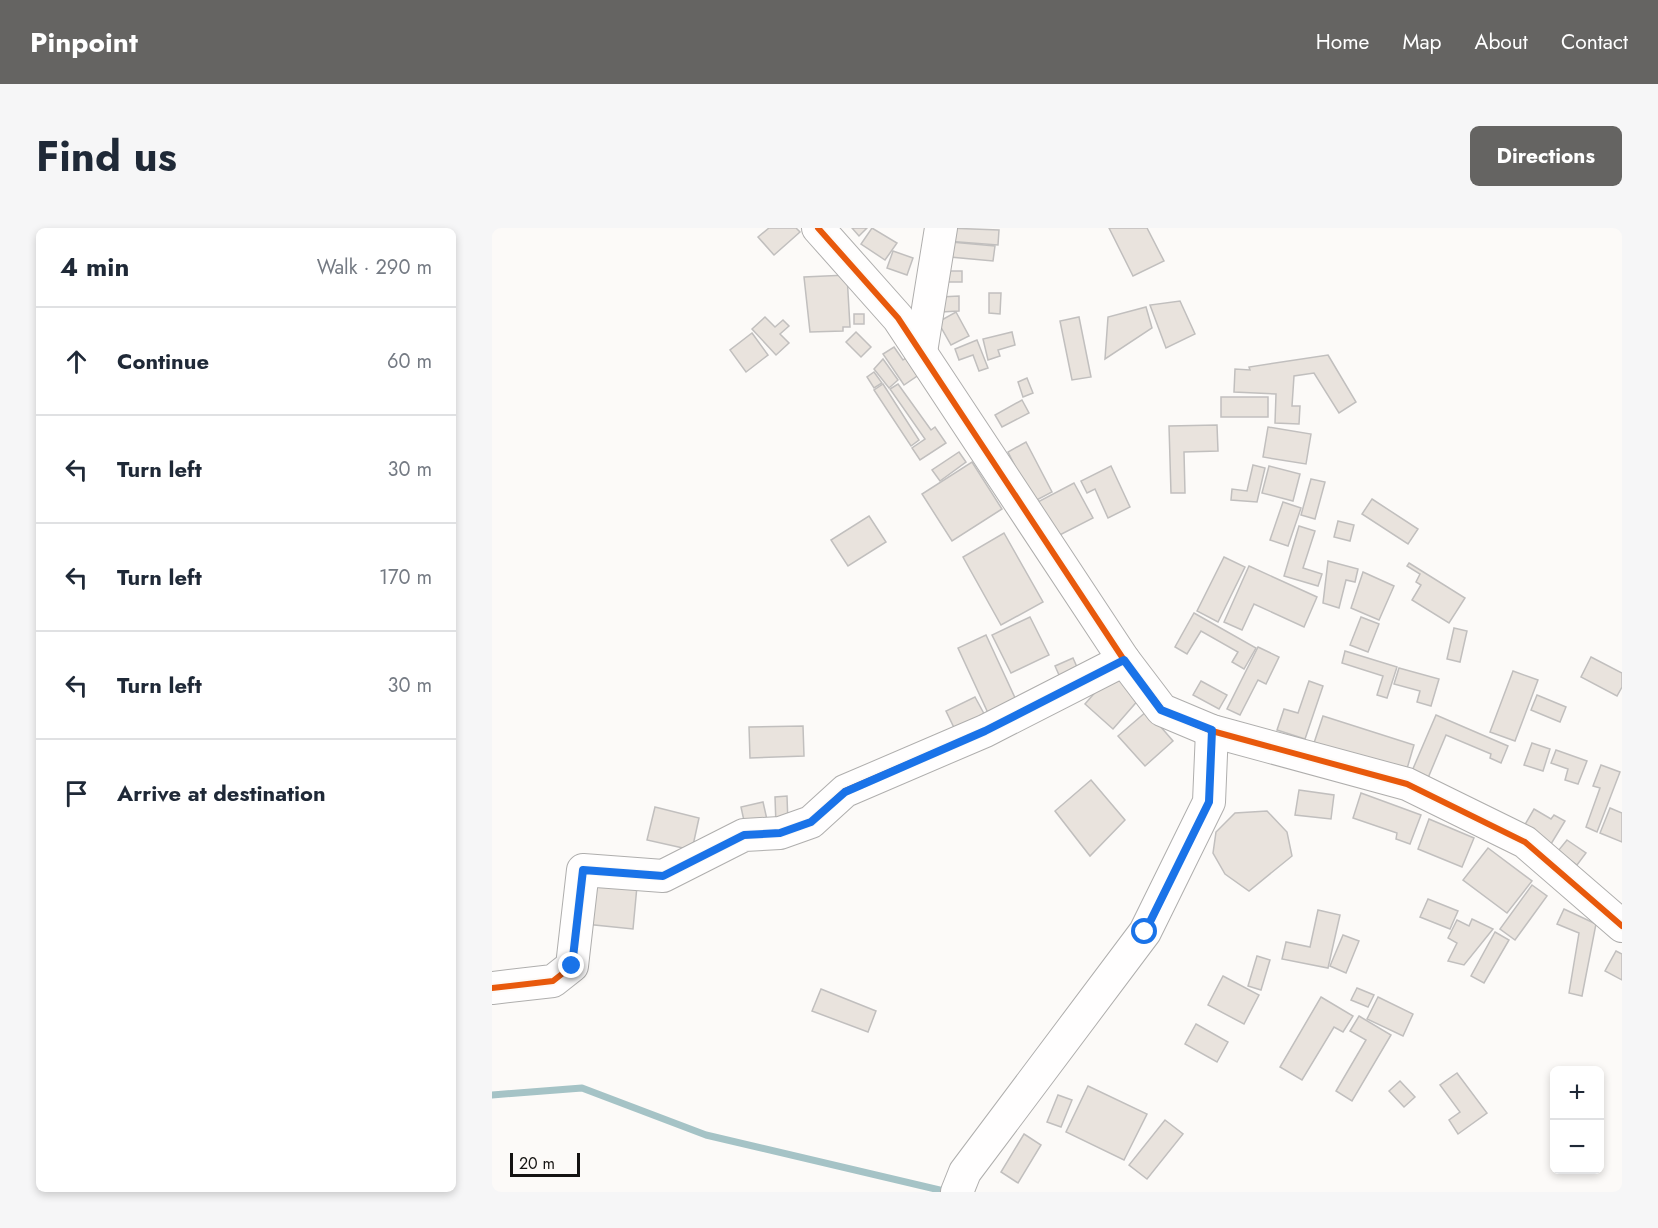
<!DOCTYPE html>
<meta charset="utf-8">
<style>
:root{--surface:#fff;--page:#f6f6f7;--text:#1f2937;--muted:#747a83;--line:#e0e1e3;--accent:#656462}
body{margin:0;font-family:Jost,sans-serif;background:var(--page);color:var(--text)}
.controls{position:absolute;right:18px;bottom:18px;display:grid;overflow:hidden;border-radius:9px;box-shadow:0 3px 9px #0003}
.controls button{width:54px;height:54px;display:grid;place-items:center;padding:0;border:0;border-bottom:2px solid var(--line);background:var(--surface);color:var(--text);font:30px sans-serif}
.scale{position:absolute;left:18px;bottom:15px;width:70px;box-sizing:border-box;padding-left:6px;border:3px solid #141312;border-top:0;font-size:16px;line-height:21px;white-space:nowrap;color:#141312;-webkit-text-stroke:4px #fdfaf7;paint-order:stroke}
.stop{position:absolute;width:18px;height:18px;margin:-14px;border:4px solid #1a73e8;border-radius:50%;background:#fff}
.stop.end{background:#1a73e8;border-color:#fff;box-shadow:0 2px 6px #0008}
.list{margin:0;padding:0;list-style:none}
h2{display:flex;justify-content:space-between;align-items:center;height:78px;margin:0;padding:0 24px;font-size:26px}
h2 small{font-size:20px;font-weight:400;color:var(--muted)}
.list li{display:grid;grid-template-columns:39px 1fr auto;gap:18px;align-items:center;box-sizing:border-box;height:108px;padding:0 24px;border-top:2px solid var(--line)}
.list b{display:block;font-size:22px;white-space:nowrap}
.list em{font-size:20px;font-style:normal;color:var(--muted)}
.icon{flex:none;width:33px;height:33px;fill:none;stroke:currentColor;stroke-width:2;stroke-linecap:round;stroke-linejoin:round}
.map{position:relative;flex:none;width:1130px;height:964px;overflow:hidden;border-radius:9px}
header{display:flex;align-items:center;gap:36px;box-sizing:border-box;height:84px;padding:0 30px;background:var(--accent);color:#fff}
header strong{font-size:28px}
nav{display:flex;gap:33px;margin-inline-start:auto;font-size:21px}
.intro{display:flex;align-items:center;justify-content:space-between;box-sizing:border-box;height:144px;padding:0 36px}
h1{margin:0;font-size:42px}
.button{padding:15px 27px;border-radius:9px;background:var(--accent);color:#fff;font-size:21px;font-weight:700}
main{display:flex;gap:36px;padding:0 36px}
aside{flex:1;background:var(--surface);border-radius:9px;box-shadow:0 3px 9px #0003}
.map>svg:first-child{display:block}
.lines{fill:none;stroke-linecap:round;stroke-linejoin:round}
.stream{stroke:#a5c3c6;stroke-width:7}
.building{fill:#e9e3dd;stroke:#c1bfbe;stroke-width:1.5}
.minor-casing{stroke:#afaead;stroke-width:34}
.minor{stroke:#fffefe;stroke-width:32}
.cycleway-casing{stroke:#fdfaf7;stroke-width:10}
.cycleway{stroke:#e8590c;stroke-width:6}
.route{stroke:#1a73e8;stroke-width:8}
</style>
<header>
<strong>Pinpoint</strong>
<nav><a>Home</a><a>Map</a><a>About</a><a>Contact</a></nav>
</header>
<div class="intro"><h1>Find us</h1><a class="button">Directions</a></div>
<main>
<aside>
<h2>4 min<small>Walk · 290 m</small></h2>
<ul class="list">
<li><svg class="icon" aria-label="ahead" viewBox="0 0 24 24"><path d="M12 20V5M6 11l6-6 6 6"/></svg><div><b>Continue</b></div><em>60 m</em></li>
<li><svg class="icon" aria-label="left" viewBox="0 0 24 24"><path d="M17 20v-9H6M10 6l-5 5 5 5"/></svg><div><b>Turn left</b></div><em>30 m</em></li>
<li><svg class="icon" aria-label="left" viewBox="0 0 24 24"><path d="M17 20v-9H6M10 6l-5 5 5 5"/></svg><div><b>Turn left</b></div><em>170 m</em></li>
<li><svg class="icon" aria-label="left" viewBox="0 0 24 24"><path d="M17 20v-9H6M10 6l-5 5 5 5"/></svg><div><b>Turn left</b></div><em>30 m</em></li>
<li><svg class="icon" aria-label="arrive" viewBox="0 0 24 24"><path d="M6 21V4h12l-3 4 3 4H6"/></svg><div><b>Arrive at destination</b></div></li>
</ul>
</aside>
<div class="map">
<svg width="1130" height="964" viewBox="0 0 1130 964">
<rect width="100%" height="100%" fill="#fcfaf8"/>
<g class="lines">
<path class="stream" d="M0,867L90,860L214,907L456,964"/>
</g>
<g class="building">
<path d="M277,0H304L308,4L282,27L266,9Z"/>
<path d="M360,0H375L367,8Z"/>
<path d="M380,0L405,15L393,32L369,16Z"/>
<path d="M455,0L507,2L506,17L454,13Z"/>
<path d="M617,0H655L672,33L641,48Z"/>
<path d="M459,14L503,18L501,33L458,29Z"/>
<path d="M401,23L421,30L415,47L395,40Z"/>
<rect x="456" y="43" width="14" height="11"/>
<path d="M355,47L358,99H351V103L318,104L312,49Z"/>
<path d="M497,65H509L508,86L497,85Z"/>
<path d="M467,68V83L449,84L448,69Z"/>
<path d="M688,73L703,106L674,120L658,77Z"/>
<path d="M654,79L660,100L613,131L616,89Z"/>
<path d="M464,84L477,108L459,117L446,94Z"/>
<rect x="362" y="86" width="10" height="10"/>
<path d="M273,89L283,99L291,92L297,98L288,106L297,115L284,127L260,101Z"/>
<path d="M587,89L599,149L580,152L568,93Z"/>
<path d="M364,104L379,119L369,129L354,114Z"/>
<path d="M520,104L523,117L506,122L508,128L496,132L491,111Z"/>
<path d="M260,105L276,127L254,144L238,122Z"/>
<path d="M485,112L496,140L487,143L481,127L467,132L463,121Z"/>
<path d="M402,119L411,132L419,126L431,144L412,157L391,126Z"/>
<path d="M836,127L864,174L847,185L822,145L802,148L800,178H808L807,196L783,195L784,166L742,164L743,141L758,142L757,139Z"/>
<path d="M391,131L406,152L397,160L382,141Z"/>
<path d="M382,144L390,155L382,160L375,149Z"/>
<path d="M535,150L541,165L531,169L526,154Z"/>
<path d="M391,156L427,212L419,218L382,162Z"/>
<path d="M406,156L439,202L443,199L454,215L428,232L420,220L433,211L398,161Z"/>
<rect x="729" y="169" width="47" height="20"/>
<path d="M530,172L537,185L510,199L503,187Z"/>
<path d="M725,197L726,223L692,224L693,265H679L677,198Z"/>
<path d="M776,199L819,206L814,236L771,229Z"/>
<path d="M534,214L560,264L541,274L516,224Z"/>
<path d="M467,224L474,234L448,253L440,242Z"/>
<path d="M480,234L510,281L460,313L430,266Z"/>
<path d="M761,237L773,240L765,274L739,272L740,261L755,263Z"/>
<path d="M619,238L638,279L616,290L603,261L595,265L589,253Z"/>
<path d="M777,238L808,246L801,273L770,265Z"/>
<path d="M819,251L833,254L823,291L809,287Z"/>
<path d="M582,255L601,290L558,312L540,277Z"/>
<path d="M880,271L926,301L916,316L870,286Z"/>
<path d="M791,274L809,280L796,318L778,312Z"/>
<path d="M377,288L394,314L356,338L339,312Z"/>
<path d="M846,293L862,297L858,313L842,309Z"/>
<path d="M807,298L823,303L811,340L830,346L826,358L792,348Z"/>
<path d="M512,305L551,374L509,397L471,329Z"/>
<path d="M732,329L753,339L726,394L705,383Z"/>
<path d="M836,333L866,341L863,354L854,352L847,380L831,375Z"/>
<path d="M917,335L973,370L957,395L920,372L929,357L924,354L928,346L915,338Z"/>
<path d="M757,338L825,369L812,399L762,376L750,402L732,394Z"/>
<path d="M871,344L902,358L887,392L859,380Z"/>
<path d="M702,385L764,420L752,441L740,434L746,424L709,403L695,426L683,419Z"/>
<path d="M538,389L557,427L519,445L500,407Z"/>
<path d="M869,389L887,396L876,424L858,417Z"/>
<path d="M962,400L975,403L968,434L955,431Z"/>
<path d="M494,407L524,472L496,485L466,420Z"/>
<path d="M766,419L787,429L774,456L766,452L748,487L735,481Z"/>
<path d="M853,423L905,439L895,470L885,467L891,448L850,435Z"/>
<path d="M1099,429L1130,445V459L1125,468L1089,449Z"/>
<path d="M581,430L589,448L571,456L563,438Z"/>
<path d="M907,440L947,451L939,478L925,474L928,463L902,456Z"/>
<path d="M1021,443L1046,452L1023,513L998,504Z"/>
<path d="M620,445L648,470L621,501L593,476Z"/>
<path d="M709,453L735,467L727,481L701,467Z"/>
<path d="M817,453L831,458L813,511L785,502L792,481L806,485Z"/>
<path d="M1045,467L1074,479L1068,494L1039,482Z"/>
<path d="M483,469L497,495L467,510L454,483Z"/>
<path d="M655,483L681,513L653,538L626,508Z"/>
<path d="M944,487L1016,518L1009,535L998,530L999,526L954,507L936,550L920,543Z"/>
<path d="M831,488L922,517L914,544L822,515Z"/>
<path d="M311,498L312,528L258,530L257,499Z"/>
<path d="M1040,515L1058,521L1051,543L1032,537Z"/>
<path d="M1064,522L1095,533L1086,556L1073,552L1076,541L1059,535Z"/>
<path d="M1109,537L1128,544L1105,604L1094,599L1108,560L1101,558Z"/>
<path d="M599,552L633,592L598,628L563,583Z"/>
<path d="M807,562L842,567L839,591L803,587Z"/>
<path d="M869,565L929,587L918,616L904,611L905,605L861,590Z"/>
<path d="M295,568L296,596L284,597L283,569Z"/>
<path d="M271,574L276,596L254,602L249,579Z"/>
<path d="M163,579L207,590L200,622L155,612Z"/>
<path d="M1118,580L1130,585V614L1108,605Z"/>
<path d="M1042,581L1059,591L1062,587L1073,593L1059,616L1031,600Z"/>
<path d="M775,583L795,604L800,628L757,663L733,646L721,625L724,604L743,585Z"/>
<path d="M937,591L982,610L970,639L926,621Z"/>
<path d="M1075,612L1094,625L1085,637L1066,623Z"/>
<path d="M996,620L1040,653L1015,685L971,652Z"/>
<path d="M96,654L145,658L141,701L93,696Z"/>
<path d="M1040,657L1055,668L1023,712L1008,701Z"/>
<path d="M936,671L966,683L958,701L928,689Z"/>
<path d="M1072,681L1104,696L1090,768L1077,765L1087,705L1065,696Z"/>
<path d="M826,682L848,687L836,740L790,731L794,714L818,719Z"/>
<path d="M980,691L1001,701L972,737L956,733L965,715L956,710L965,692L977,698Z"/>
<path d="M1003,704L1017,712L992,755L979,748Z"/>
<path d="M851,707L867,713L854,745L838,738Z"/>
<path d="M1124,723L1130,726V752L1113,743Z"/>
<path d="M765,728L778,732L769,762L756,758Z"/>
<path d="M731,748L767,767L752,796L716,777Z"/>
<path d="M865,760L882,767L876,779L859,772Z"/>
<path d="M329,761L384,783L376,804L320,783Z"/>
<path d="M829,769L861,788L851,804L842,799L810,852L788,839Z"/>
<path d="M886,769L921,786L911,808L875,791Z"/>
<path d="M867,788L899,807L860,873L844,863L874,812L858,803Z"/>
<path d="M704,796L736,814L725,834L693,816Z"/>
<path d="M965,845L995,885L966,906L957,892L968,884L948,857Z"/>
<path d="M908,853L923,869L912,879L897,863Z"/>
<path d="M596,858L655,886L632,932L574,904Z"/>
<path d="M566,867L580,872L569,899L555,894Z"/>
<path d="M673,892L691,906L655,951L637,937Z"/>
<path d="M532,906L549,917L526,955L509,944Z"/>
</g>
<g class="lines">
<g class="minor-casing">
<g id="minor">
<path d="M326,0L406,90L632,432L670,482L720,503L915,556L1033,614L1130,698"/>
<path d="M429,124L449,0"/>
<path d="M0,760L61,753L80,738L91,642L171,648L252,607L288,605L319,594L353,563L493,503L632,432"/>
<path d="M465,964L473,944L653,704L717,574L720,503"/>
</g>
</g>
<use href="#minor" class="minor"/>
<g class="cycleway-casing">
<g id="cycleway">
<path d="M326,0L406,90L632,432L670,482L720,503L915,556L1033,614L1130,698"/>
<path d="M0,760L61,753L80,738L91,642L171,648L252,607L288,605L319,594L353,563L493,503L632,432"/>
</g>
</g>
<use href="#cycleway" class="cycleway"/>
</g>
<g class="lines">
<path class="route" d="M80,738L91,642L171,648L252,607L288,605L319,594L353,564L493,503L632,432L669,482L720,502L717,574L653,704"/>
</g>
</svg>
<div class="controls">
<button>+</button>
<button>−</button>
</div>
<div class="scale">20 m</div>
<div class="stop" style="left:653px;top:704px"></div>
<div class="stop end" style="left:80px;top:738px"></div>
</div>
</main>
